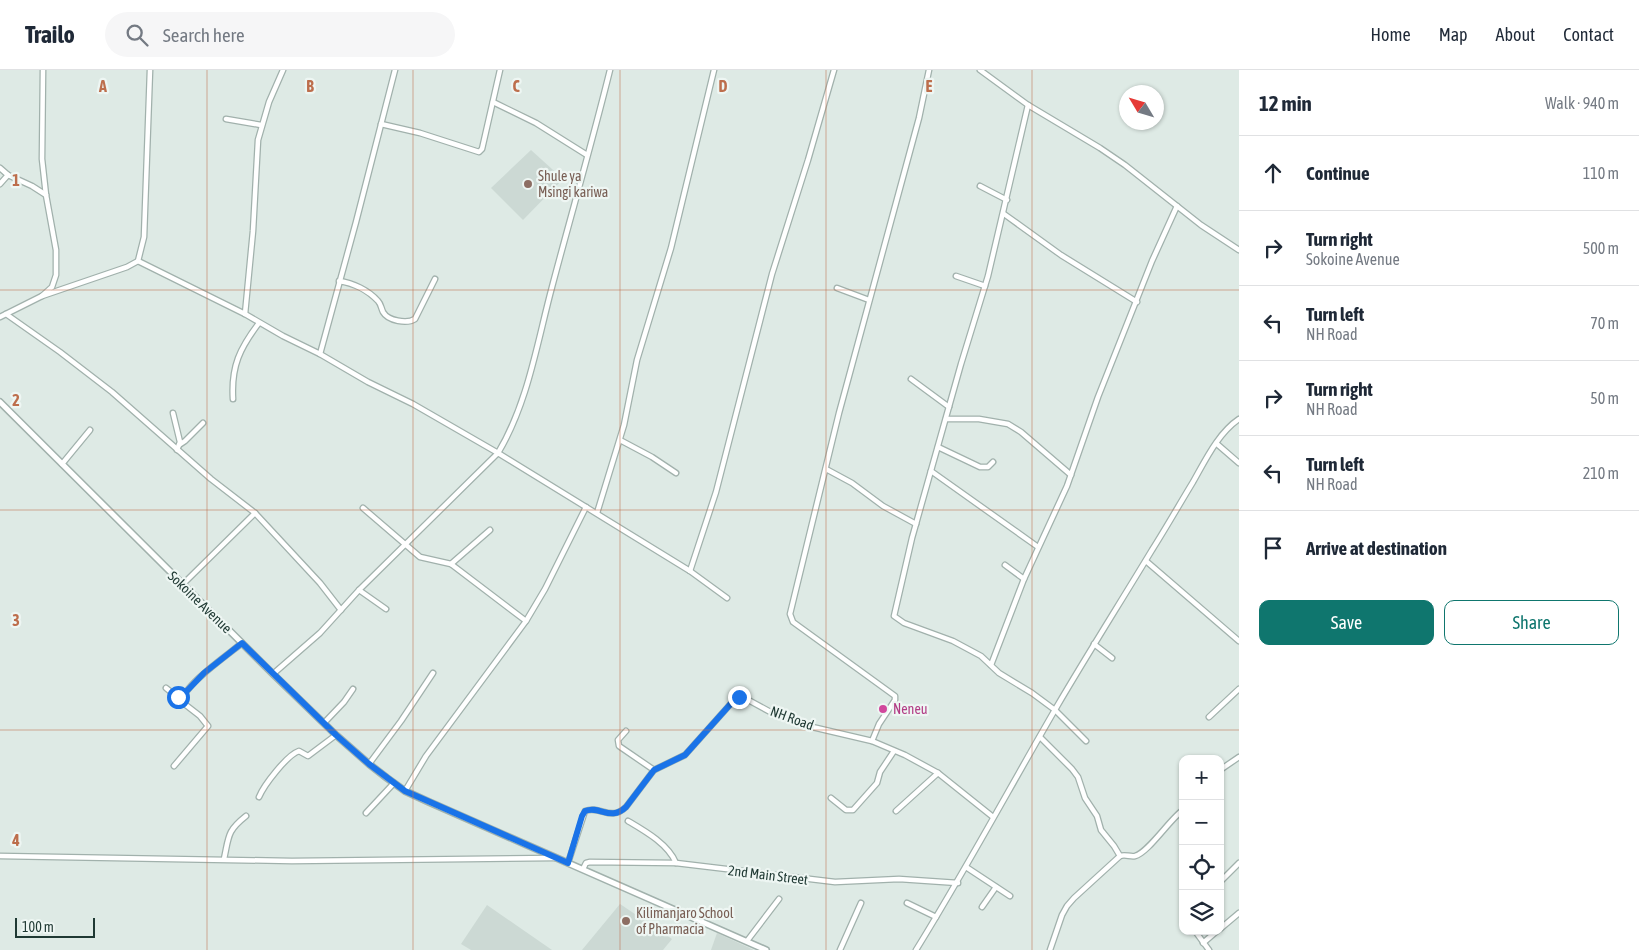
<!DOCTYPE html>
<meta charset="utf-8">
<style>
:root{--surface:#fff;--page:#f6f6f7;--text:#1f2937;--muted:#747a83;--line:#e0e1e3;--accent:#0f766e}
body{margin:0;font-family:"Asap Condensed",sans-serif;background:var(--page);color:var(--text)}
.controls{position:absolute;right:15px;bottom:15px;display:grid;overflow:hidden;border-radius:10px;box-shadow:0 1px 4px #0004}
.controls button{width:45px;height:45px;display:grid;place-items:center;padding:0;border:0;border-bottom:1px solid var(--line);background:var(--surface);color:var(--text);font:25px sans-serif}
.compass{position:absolute;left:1119px;top:15px;width:45px;height:45px;border-radius:50%;background:var(--surface);box-shadow:0 1px 4px #0004;rotate:308deg}
.scale{position:absolute;left:15px;bottom:12px;width:80px;box-sizing:border-box;padding-left:5px;border:2px solid #1f3933;border-top:0;font-size:14px;line-height:18px;white-space:nowrap;color:#1f3933;-webkit-text-stroke:4px #eef6f3;paint-order:stroke}
.stop{position:absolute;width:15px;height:15px;margin:-11px;border:4px solid #1a73e8;border-radius:50%;background:#fff}
.stop.end{background:#1a73e8;border-color:#fff;box-shadow:0 1px 5px #0008}
.list{margin:0;padding:0;list-style:none}
h2{display:flex;justify-content:space-between;align-items:center;height:65px;margin:0;padding:0 20px;font-size:21px}
h2 small{font-size:16px;font-weight:400;color:var(--muted)}
.list li{display:grid;grid-template-columns:32px 1fr auto;gap:15px;align-items:center;box-sizing:border-box;height:75px;padding:0 20px;border-top:1px solid var(--line)}
.list b{display:block;font-size:19px;white-space:nowrap}
.list p{margin:0;font-size:16px;white-space:nowrap;color:var(--muted)}
.list em{font-size:16px;font-style:normal;color:var(--muted)}
.actions{display:flex;gap:10px;padding:15px 20px}
.actions a{flex:1;padding:11px 0;border:1px solid var(--accent);border-radius:10px;text-align:center;font-size:18px;color:var(--accent)}
.actions .main{background:var(--accent);color:#fff}
.icon{flex:none;width:28px;height:28px;fill:none;stroke:currentColor;stroke-width:2;stroke-linecap:round;stroke-linejoin:round}
.map{position:relative;flex:none;width:1239px;height:880px;overflow:hidden}
header{display:flex;align-items:center;gap:30px;box-sizing:border-box;height:70px;padding:0 25px;background:var(--surface);border-bottom:1px solid var(--line)}
header strong{font-size:24px}
nav{display:flex;gap:28px;margin-inline-start:auto;font-size:18px}
.search{width:350px;height:45px;background:var(--page);display:flex;align-items:center;gap:12px;box-sizing:border-box;padding:0 18px;border-radius:28px;color:var(--muted);font-size:19px}
main{display:flex}
aside{flex:1;background:var(--surface)}
.map>svg:first-child{display:block}
.built{fill:#ccd9d4}
.lines{fill:none;stroke-linecap:round;stroke-linejoin:round}
.minor-casing{stroke:#a1b1ac;stroke-width:7}
.tertiary-casing{stroke:#a1b1ac;stroke-width:8}
.minor{stroke:#fff;stroke-width:4.5}
.tertiary{stroke:#fff;stroke-width:5}
.route{stroke:#1a73e8;stroke-width:6}
.grid{fill:none;stroke:#bd6e4c;stroke-width:1;stroke-opacity:0.55}
.education-dot{fill:#8d6e63;stroke:#eef6f3;stroke-width:2}
.hotel-dot{fill:#d1479c;stroke:#eef6f3;stroke-width:2}
.labels{text-anchor:middle;stroke-width:4.5;stroke-linejoin:round;paint-order:stroke}
.education-label{font-size:14px;fill:#785e54;stroke:#eef6f3;text-anchor:start}
.street-label{font-size:14px;fill:#1f3933;stroke:#eef6f3}
.hotel-label{font-size:14px;fill:#b23c85;stroke:#eef6f3;text-anchor:start}
.grid-label{font-size:16px;text-anchor:middle;font-weight:bold;fill:#bd6e4c;stroke:#eef6f3;stroke-width:4.5;stroke-linejoin:round;paint-order:stroke}
</style>
<header>
<strong>Trailo</strong>
<div class="search"><svg class="icon" aria-label="search" viewBox="0 0 24 24"><circle cx="10" cy="10" r="6"/><path d="M15 15l6 6"/></svg>Search here</div>
<nav><a>Home</a><a>Map</a><a>About</a><a>Contact</a></nav>
</header>
<main>
<div class="map">
<svg width="1239" height="880" viewBox="0 0 1239 880">
<rect width="100%" height="100%" fill="#deeae5"/>
<g class="built">
<path d="M531,80L563,109L523,150L491,118Z"/>
<path d="M620,834L672,869L663,880H582Z"/>
<path d="M487,835L552,880H471L461,874Z"/>
<path d="M717,863L754,880H711Z"/>
</g>
<g class="lines">
<g class="minor-casing">
<g id="minor">
<path d="M980,0L1028,35L1100,78L1125,95L1201,155L1239,180"/>
<path d="M493,32L536,53L587,85"/>
<path d="M1028,35L988,206L961,294L912,468L894,546L904,553L953,571L981,586L999,603L1032,623L1055,640L1086,671"/>
<path d="M226,49L261,55"/>
<path d="M381,54L420,63L479,82L482,79L500,0"/>
<path d="M0,98L8,105L32,116L46,125"/>
<path d="M0,114L8,105"/>
<path d="M980,116L1007,130"/>
<path d="M1004,144L1061,185L1137,232"/>
<path d="M138,191L245,244L283,266L320,284L368,312L413,334L498,383C528,333 537,273 552,217C571,145 592,73 610,0"/>
<path d="M956,206L985,216"/>
<path d="M339,211C353,213 368,220 378,231C381,234 381,238 383,242C388,251 407,254 415,249L435,209"/>
<path d="M837,218L869,230"/>
<path d="M42,226L127,197L138,191L144,167L150,0"/>
<path d="M6,244L60,282L112,322L211,409L255,443L320,513L341,540"/>
<path d="M245,244L253,161L258,70L269,32L283,0"/>
<path d="M0,247L42,226L52,217L56,205V180L46,125L42,89L43,0"/>
<path d="M320,284L356,152L395,0"/>
<path d="M911,309L949,337"/>
<path d="M233,329C231,296 240,278 259,253"/>
<path d="M173,343L180,372L177,380"/>
<path d="M946,349H979L1008,354L1021,362L1071,405"/>
<path d="M620,370L652,387L676,403"/>
<path d="M1217,374L1239,393"/>
<path d="M179,375L185,371L203,353"/>
<path d="M938,377L980,397H988L993,392"/>
<path d="M62,394L90,360"/>
<path d="M826,399L852,413L883,436L916,454"/>
<path d="M931,401L1038,477"/>
<path d="M363,438L420,487L451,494L526,551"/>
<path d="M597,443L624,355L637,290L671,178L714,0"/>
<path d="M1146,491L1239,571"/>
<path d="M451,494L490,460"/>
<path d="M1005,495L1024,509"/>
<path d="M690,501L716,422L772,204L808,90L834,0"/>
<path d="M182,515L255,443"/>
<path d="M359,520L386,539"/>
<path d="M1094,574L1112,588"/>
<path d="M991,595L1024,509L1067,416L1098,327L1152,191L1177,136"/>
<path d="M273,604L320,563L359,520L498,383L690,501L727,528"/>
<path d="M166,618L176,626H182"/>
<path d="M1209,647L1239,619"/>
<path d="M324,653L344,632L353,619"/>
<path d="M626,661L618,670L619,676L654,700"/>
<path d="M1040,667L1072,699L1078,707L1085,728L1097,746L1101,760L1114,776L1120,786"/>
<path d="M872,671L879,654L895,630V626L793,552L790,544L839,343L919,48L929,0"/>
<path d="M369,694L401,651L433,603"/>
<path d="M174,696L208,656L200,646L182,632C182,616 229,584 242,573"/>
<path d="M1220,700L1239,687"/>
<path d="M405,721L426,686L526,551L545,519L586,437"/>
<path d="M259,727C264,715 287,685 299,681L308,686L336,665"/>
<path d="M831,728L846,740H853L877,713L880,702L894,681"/>
<path d="M896,741L938,703"/>
<path d="M366,743L394,713"/>
<path d="M628,751C645,761 668,774 676,793"/>
<path d="M0,786L292,791L555,788"/>
<path d="M224,789C229,766 227,761 246,746"/>
<path d="M568,793L585,741C601,735 610,752 626,737L654,700L685,685L735,629L741,626L776,645L808,656L872,671L905,685L938,703L993,747"/>
<path d="M966,797L1010,826"/>
<path d="M583,799L586,793L590,792L676,793L835,812L899,809L958,813"/>
<path d="M1220,812L1239,793"/>
<path d="M907,833L936,847"/>
<path d="M982,837L996,817"/>
<path d="M1220,859L1239,843"/>
<path d="M1195,861L1209,880"/>
<path d="M747,871L779,829"/>
<path d="M1203,873L1217,861"/>
<path d="M840,880L861,833"/>
<path d="M916,880C965,801 1009,719 1056,638C1087,585 1120,533 1152,480C1166,458 1179,435 1193,412C1205,391 1218,363 1239,349"/>
<path d="M1050,880L1062,845L1067,836L1074,828L1120,786C1125,784 1130,787 1135,786C1148,783 1170,749 1183,740"/>
</g>
</g>
<g class="tertiary-casing">
<path id="tertiary" d="M0,332L273,604L336,665L369,694L387,708L405,721L429,732L766,880"/>
</g>
<use href="#minor" class="minor"/>
<use href="#tertiary" class="tertiary"/>
</g>
<g class="lines">
<path class="route" d="M178,627L182,626L204,603L242,573L336,665L369,694L405,721L568,793L582,746L585,741C600,735 610,752 626,737L654,700L685,685L735,629L739,627"/>
</g>
<path class="grid" d="M207,0V880M413,0V880M620,0V880M826,0V880M1032,0V880M0,220H1239M0,440H1239M0,660H1239"/>
<g class="education-dot">
<circle cx="528" cy="114" r="5"/>
<circle cx="626" cy="851" r="5"/>
</g>
<circle class="hotel-dot" cx="883" cy="639" r="5"/>
<g class="labels">
<g class="education-label">
<text x="538" y="111">Shule ya<tspan x="538" dy="16">Msingi kariwa</tspan></text>
<text x="636" y="848">Kilimanjaro School<tspan x="636" dy="16">of Pharmacia</tspan></text>
</g>
<g class="street-label">
<text transform="translate(200 532) rotate(44)" y="5">Sokoine Avenue</text>
<text transform="translate(792 648) rotate(20)" y="5">NH Road</text>
<text transform="translate(768 805) rotate(7)" y="5">2nd Main Street</text>
</g>
<g class="hotel-label">
<text x="893" y="644">Neneu</text>
</g>
</g>
<g class="grid-label">
<text x="103" y="22">A</text>
<text x="310" y="22">B</text>
<text x="516" y="22">C</text>
<text x="723" y="22">D</text>
<text x="929" y="22">E</text>
<text x="16" y="116">1</text>
<text x="16" y="336">2</text>
<text x="16" y="556">3</text>
<text x="16" y="776">4</text>
</g>
</svg>
<div class="controls">
<button>+</button>
<button>−</button>
<button><svg class="icon" aria-label="locate" viewBox="0 0 24 24"><circle cx="12" cy="12" r="6"/><path d="M12 2v4M12 18v4M2 12h4M18 12h4"/></svg></button>
<button><svg class="icon" aria-label="layers" viewBox="0 0 24 24"><path d="M12 4l9 5-9 5-9-5zM3 14l9 5 9-5"/></svg></button>
</div>
<svg class="compass" viewBox="-18 -18 36 36"><path d="M0-13l5 13h-10z" fill="#e53935"/><path d="M0 13l5-13h-10z" fill="#747a83"/></svg>
<div class="scale">100 m</div>
<div class="stop" style="left:178px;top:627px"></div>
<div class="stop end" style="left:739px;top:627px"></div>
</div>
<aside>
<h2>12 min<small>Walk · 940 m</small></h2>
<ul class="list">
<li><svg class="icon" aria-label="ahead" viewBox="0 0 24 24"><path d="M12 20V5M6 11l6-6 6 6"/></svg><div><b>Continue</b></div><em>110 m</em></li>
<li><svg class="icon" aria-label="right" viewBox="0 0 24 24"><path d="M7 20v-9h11M14 6l5 5-5 5"/></svg><div><b>Turn right</b><p>Sokoine Avenue</p></div><em>500 m</em></li>
<li><svg class="icon" aria-label="left" viewBox="0 0 24 24"><path d="M17 20v-9H6M10 6l-5 5 5 5"/></svg><div><b>Turn left</b><p>NH Road</p></div><em>70 m</em></li>
<li><svg class="icon" aria-label="right" viewBox="0 0 24 24"><path d="M7 20v-9h11M14 6l5 5-5 5"/></svg><div><b>Turn right</b><p>NH Road</p></div><em>50 m</em></li>
<li><svg class="icon" aria-label="left" viewBox="0 0 24 24"><path d="M17 20v-9H6M10 6l-5 5 5 5"/></svg><div><b>Turn left</b><p>NH Road</p></div><em>210 m</em></li>
<li><svg class="icon" aria-label="arrive" viewBox="0 0 24 24"><path d="M6 21V4h12l-3 4 3 4H6"/></svg><div><b>Arrive at destination</b></div></li>
</ul>
<div class="actions"><a class="main">Save</a><a>Share</a></div>
</aside>
</main>
